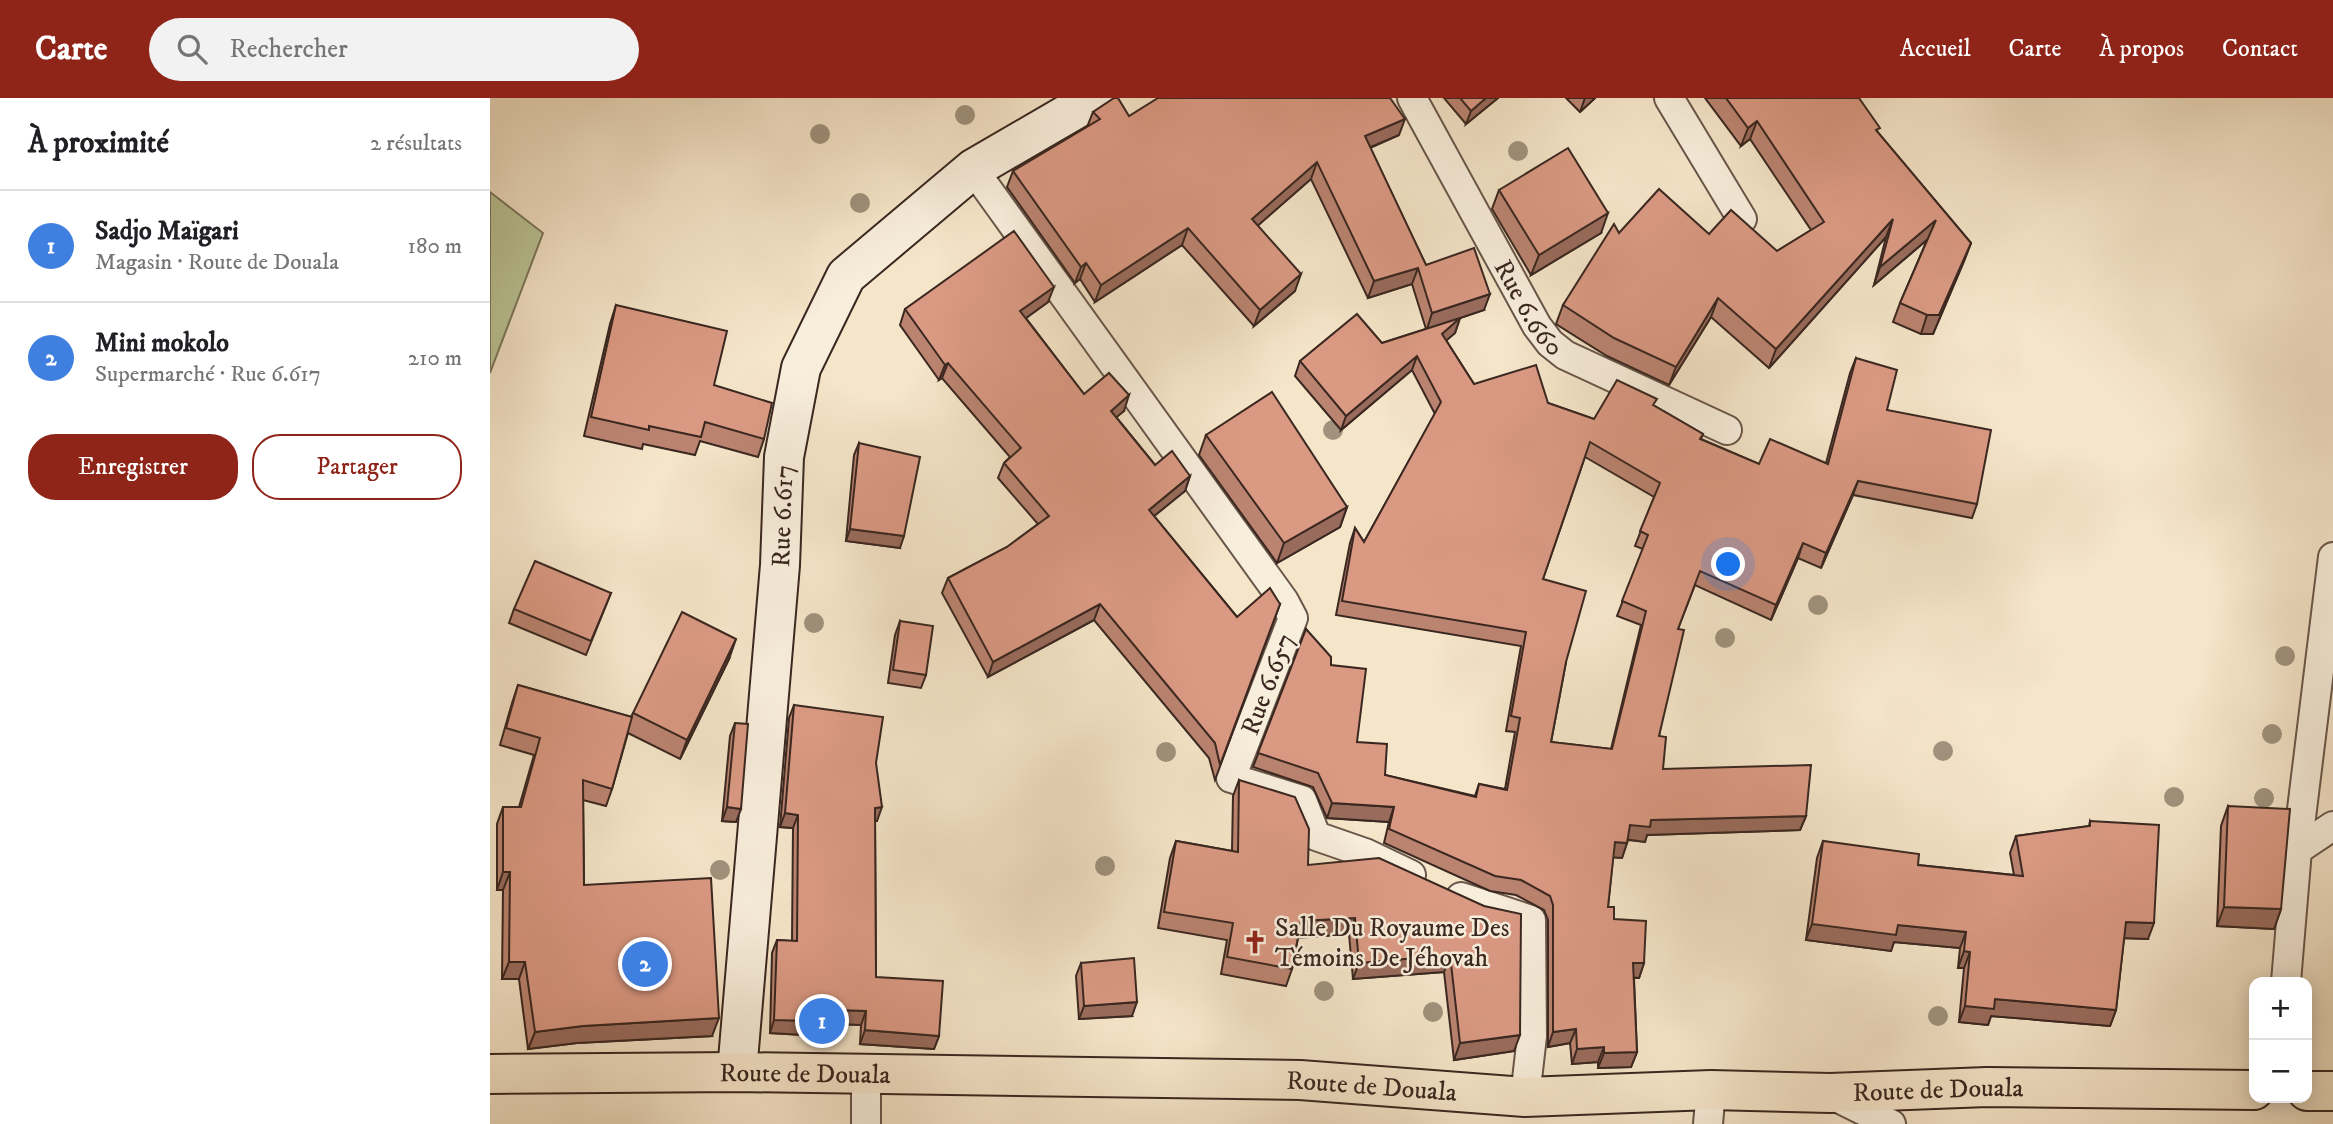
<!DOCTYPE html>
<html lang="fr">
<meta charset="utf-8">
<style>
:root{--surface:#fff;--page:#f2f2f2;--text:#202124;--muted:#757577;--line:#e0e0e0;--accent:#8f2418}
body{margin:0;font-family:"IM FELL DW Pica",serif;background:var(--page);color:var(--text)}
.controls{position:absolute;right:21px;bottom:21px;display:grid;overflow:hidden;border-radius:14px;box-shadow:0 4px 18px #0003}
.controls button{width:63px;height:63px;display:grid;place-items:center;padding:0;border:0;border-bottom:2px solid var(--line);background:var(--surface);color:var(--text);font:35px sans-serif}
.you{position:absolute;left:1239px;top:467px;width:24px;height:24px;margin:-18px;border:5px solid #fff;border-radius:50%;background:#1a73e8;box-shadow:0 0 0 10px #1a73e833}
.badge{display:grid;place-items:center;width:46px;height:46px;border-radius:50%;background:var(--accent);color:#fff;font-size:23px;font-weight:700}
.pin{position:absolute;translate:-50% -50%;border:4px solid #fff;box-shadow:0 2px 7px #0006}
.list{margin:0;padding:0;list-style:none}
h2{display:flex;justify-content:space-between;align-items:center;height:91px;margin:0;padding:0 28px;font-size:30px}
h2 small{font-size:23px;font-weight:400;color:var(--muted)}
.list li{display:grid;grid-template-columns:46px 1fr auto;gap:21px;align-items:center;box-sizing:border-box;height:112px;padding:0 28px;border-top:2px solid var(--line)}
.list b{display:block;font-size:26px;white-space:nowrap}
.list p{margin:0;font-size:23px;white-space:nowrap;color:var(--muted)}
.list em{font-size:23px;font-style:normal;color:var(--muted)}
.actions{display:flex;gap:14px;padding:21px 28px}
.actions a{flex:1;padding:16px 0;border:2px solid var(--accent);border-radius:28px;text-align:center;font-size:24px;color:var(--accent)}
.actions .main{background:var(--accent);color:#fff}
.icon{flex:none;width:38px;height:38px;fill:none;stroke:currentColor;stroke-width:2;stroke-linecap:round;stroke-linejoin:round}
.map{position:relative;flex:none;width:1843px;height:1026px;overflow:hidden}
header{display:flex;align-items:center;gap:42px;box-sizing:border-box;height:98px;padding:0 35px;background:var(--accent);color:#fff}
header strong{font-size:33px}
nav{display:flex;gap:38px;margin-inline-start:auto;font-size:24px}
.search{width:490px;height:63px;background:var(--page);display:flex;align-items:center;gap:18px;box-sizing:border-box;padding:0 24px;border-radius:38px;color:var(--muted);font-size:26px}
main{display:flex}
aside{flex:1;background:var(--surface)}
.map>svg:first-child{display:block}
.green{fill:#bbc597;stroke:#7a765c;stroke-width:2}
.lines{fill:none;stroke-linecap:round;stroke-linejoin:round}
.street-casing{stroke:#69564a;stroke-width:32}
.secondary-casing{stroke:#3a2720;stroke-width:42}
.highway-casing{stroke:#3a2720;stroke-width:42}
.street{stroke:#f8eedc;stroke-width:28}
.secondary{stroke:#f8eedc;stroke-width:38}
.highway{stroke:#f5e5c9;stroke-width:38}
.tree{fill:#a0927d}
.wall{fill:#bb8471;stroke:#3a2720;stroke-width:2;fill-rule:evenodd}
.shaded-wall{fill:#996b5c;stroke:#3a2720;stroke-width:2}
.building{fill:#da9983;stroke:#3a2720;stroke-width:2;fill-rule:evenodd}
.labels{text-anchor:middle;stroke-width:5;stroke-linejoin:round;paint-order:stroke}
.street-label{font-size:26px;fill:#3a2720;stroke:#f8eedc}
.poi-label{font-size:26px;fill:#3a2720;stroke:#f8eedc;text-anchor:start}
</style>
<header>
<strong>Carte</strong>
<div class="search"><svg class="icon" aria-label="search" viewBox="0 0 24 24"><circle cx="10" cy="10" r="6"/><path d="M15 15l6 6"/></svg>Rechercher</div>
<nav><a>Accueil</a><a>Carte</a><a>À propos</a><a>Contact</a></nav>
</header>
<main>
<aside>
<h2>À proximité<small>2 résultats</small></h2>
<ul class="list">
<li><span class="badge" style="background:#3f7fe0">1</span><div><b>Sadjo Maïgari</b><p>Magasin · Route de Douala</p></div><em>180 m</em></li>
<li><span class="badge" style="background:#3f7fe0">2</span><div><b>Mini mokolo</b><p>Supermarché · Rue 6.617</p></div><em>210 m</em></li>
</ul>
<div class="actions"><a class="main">Enregistrer</a><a>Partager</a></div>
</aside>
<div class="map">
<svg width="1843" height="1026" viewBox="0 0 1843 1026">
<rect width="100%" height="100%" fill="#f5e5c9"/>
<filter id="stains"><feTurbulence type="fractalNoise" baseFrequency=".00286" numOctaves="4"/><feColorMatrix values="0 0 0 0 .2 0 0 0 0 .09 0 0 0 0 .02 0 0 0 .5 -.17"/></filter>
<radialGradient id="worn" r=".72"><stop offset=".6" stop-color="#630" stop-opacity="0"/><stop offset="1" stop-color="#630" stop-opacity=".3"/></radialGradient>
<path class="green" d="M0,94L53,135L0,275Z"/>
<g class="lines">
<g class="street-casing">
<g id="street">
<path id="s1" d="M922,0L1047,228L1060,245L1075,257L1237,332"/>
<path d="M1179,0L1252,121"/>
<path d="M483,71L794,503L803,520L741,680L812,702L826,738L875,755L921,777"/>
<path d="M1807,752L1843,728"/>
<path d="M971,799L1041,822L1042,938L1035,999"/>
<path d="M1796,884L1807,752L1843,459"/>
<path d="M376,976V1026"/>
<path d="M1342,997L1401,1026"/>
<path d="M1218,1026L1221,992"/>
</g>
</g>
<g class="secondary-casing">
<g id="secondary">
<path id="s2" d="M247,974L290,467L294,359L311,270L356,178L483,71L605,0"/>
</g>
</g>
<g class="highway-casing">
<g id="highway">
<path id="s3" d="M0,976L247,974L810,982L1035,999L1221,992L1340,995L1497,989L1764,992"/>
<path d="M1817,993H1843"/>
</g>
</g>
<use href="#street" class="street"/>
<use href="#secondary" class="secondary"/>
<use href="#highway" class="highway"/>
</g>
<g class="tree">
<circle cx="475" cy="17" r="10"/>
<circle cx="330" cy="36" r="10"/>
<circle cx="1028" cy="53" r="10"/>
<circle cx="370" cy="105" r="10"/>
<circle cx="843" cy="332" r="10"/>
<circle cx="1328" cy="507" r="10"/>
<circle cx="324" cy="525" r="10"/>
<circle cx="1235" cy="540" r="10"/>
<circle cx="1795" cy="558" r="10"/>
<circle cx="1782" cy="636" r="10"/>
<circle cx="1453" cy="653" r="10"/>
<circle cx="676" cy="654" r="10"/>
<circle cx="1684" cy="699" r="10"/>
<circle cx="1774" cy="700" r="10"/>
<circle cx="615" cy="768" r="10"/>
<circle cx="230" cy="772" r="10"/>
<circle cx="834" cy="893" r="10"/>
<circle cx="943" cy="914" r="10"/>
<circle cx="1448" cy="918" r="10"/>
</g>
<g class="wall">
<path d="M954,0H1008L976,26Z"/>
<path d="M1076,0H1105L1090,14Z"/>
<path d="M1215,0H1369L1388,35L1481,145L1474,163L1443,236H1431L1403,224L1410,205L1437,142L1384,187L1396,139L1279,270L1221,219L1179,287L1117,258L1066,226L1073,207L1129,135L1219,136L1287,153L1321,132L1260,41L1251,48Z"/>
<path d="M603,14L639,18L909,37L880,50L936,167L994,212L970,220L965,235L956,242L984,286L1058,305L1104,321L1165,308L1213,336L1211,341L1269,366L1336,365L1360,275L1366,260L1397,312L1487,406L1482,420L1363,397L1331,470L1308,460L1281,522L1205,487L1188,531L1169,638L1173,671L1316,718L1310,732L1157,737L1155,744L1138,742L1132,760L1123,759L1118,809L1124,821L1154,865L1149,880H1144L1147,954L1141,969L1108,970V964L1082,966L1080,945L1058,949V822L1054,812L1026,797L1000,793L894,745L899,724L837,720L823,689L763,669L816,531L841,567L867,644L895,677L985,698L989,686L1015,691L1025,634L1016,633L1031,548L846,517L860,445L865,430L874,444L945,316L922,272L851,332L805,278L810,263L892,245L936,231L922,186L878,200L821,81L767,128L805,193L764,228L692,147L605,204L590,181L585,185L517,89L523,73L597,29ZM1095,359L1164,399L1145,448L1153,451L1127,518L1151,527L1121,651L1061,644L1076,564L1053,481Z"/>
<path d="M1009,92L1111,135L1041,177L1002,111Z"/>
<path d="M558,204L536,220L594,296L634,313L626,319L665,367L700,378L695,393L664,418L747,519L790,506L725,682L719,660L604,522L498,579L452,495L458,480L517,449L548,426L508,380L514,365L520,359L452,280L449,282L410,227L415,211Z"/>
<path d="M126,207L224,287L274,341L268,359L210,343L205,357L153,346L152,351L94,338L120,226Z"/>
<path d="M716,337L857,409L850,429L787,465L709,357Z"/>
<path d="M369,345L410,450L356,443L364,357Z"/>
<path d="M121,495L96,557L19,525L24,511Z"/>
<path d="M410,523L436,577L431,590L398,585L405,537Z"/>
<path d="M239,561L190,661L138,635L122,691L116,708L93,702L94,787L222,938L87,945L38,951L29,881H12L13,792H7V726L13,709H29L44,657L10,647L22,605L28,587L141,619L143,615Z"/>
<path d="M304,607L386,665L387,723H385L386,879L449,938L444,951L370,946L371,927L318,925L314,937L280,935L282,855L287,842L302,843L303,730L290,729L299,620Z"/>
<path d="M245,625L246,724L232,723L240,638Z"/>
<path d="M749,682L818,767L994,808L1024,953L964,962L954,874L863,881L859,836L808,840L802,871L796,888L731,876L737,842L668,830L680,760L686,743L742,753L743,698Z"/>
<path d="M1738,708L1791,811L1784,831L1727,828L1731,728Z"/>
<path d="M1600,723L1658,841L1634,840L1626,912L1620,928L1501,918L1498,927L1469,924L1474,870H1468L1470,850L1404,844L1401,853L1316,842L1327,760L1333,743L1428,767L1524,777L1520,755L1526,738L1599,728Z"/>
<path d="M591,865L642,918L589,921L586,878Z"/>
</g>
<g class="shaded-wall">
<path d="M996,0H1008L976,26L981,13Z"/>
<path d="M1095,0H1105L1090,14Z"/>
<path d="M915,21L909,37L869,54L875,38Z"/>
<path d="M1267,23L1260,41L1251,48L1258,30Z"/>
<path d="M827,64L821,81L756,138L762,121Z"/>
<path d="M1118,115L1111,135L1041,177L1049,157Z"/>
<path d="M1403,121L1396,139L1279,270L1286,251Z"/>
<path d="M1446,122L1439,140L1384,187L1390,169Z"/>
<path d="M698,130L692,147L605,204L611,187Z"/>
<path d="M1481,145L1474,163L1443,236H1431L1437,217Z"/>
<path d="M596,165L590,181L585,185L591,169Z"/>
<path d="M928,170L922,186L878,200L884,183Z"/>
<path d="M811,176L805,193L764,228L770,212Z"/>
<path d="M564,189L558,204L525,228L530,213Z"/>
<path d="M1000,196L994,212L970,220L965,235L947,251L937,231L942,215Z"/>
<path d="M1228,200L1221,219L1179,287L1186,269Z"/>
<path d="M927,258L922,272L851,332L856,318Z"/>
<path d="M458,265L452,280L449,282L455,267Z"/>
<path d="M639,297L634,313L616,328L621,313Z"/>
<path d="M700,378L695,393L653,427L659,412Z"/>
<path d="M1368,383L1363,397L1331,470L1336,455Z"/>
<path d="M857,409L850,429L787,465L794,445Z"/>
<path d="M360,431L414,438L410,450L356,443Z"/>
<path d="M1313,445L1308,460L1281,522L1286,507Z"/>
<path d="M610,506L604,522L498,579L503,564Z"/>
<path d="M246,541L239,561L190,661L197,642Z"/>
<path d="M842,705L904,709L899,724L837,720Z"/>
<path d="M237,709L251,711L246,724L232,723Z"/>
<path d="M392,709L387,723H380L385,710Z"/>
<path d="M295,715L308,717L303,730L290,729Z"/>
<path d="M1316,718L1310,732L1157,737L1155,744L1134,741L1140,727L1161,722Z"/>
<path d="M1125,744L1137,745L1132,760L1119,759Z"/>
<path d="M13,774H20L13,792H7Z"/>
<path d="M1734,809L1791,811L1784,831L1727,828Z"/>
<path d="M865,820L859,836L805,840L811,823Z"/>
<path d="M1636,824L1664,825L1658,841L1630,840Z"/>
<path d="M1322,826L1408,827L1476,834L1470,850L1404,844L1401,853L1316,842Z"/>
<path d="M1474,853L1480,854L1474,870H1468Z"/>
<path d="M960,857L954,874L863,881L869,865Z"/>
<path d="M19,864H35L29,881H12Z"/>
<path d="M1143,865H1154L1149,880L1138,879Z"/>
<path d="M1505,901L1626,912L1620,928L1501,918L1498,927L1469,924L1475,908Z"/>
<path d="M647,904L642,918L589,921L594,908Z"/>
<path d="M319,911L376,913L371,927L318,925L314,937L280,935L284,922Z"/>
<path d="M229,920L222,938L87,945L38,951L45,934L93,928Z"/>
<path d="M1086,931L1080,945L1058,949L1063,934Z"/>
<path d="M375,932L449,938L444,951L370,946Z"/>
<path d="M1030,937L1024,953L964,962L970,945Z"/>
<path d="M1114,949L1108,964L1082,966L1087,951Z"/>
<path d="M1147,954L1141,969L1108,970L1114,955Z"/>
</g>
<g class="building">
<path d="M624,0H628L639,18L668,0H900L915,21L875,38L936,167L984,150L1000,196L942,215L928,170L884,183L827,64L762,121L811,176L770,212L698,130L611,187L596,165L591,169L523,73L610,21L603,14Z"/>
<path d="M970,0H996L981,13Z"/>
<path d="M1236,0H1369L1390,30L1386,32L1481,145L1449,217H1437L1410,205L1446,122L1390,169L1403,121L1286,251L1228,200L1186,269L1124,240L1073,207L1124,126L1129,135L1169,91L1219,136L1241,112L1287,153L1334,124L1267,23L1258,30Z"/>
<path d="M1078,50L1118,115L1049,157L1009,92Z"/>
<path d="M524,133L564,189L530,213L594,296L619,275L639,297L621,313L665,367L682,353L700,378L659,412L747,519L780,490L790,506L730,667L725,645L610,506L503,564L458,480L517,449L559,418L514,365L531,350L458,265L455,267L415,211Z"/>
<path d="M126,207L237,233L224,287L282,305L274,341L215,324L211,339L159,328V332L101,319Z"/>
<path d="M867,216L892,245L970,220L952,236L984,286L1046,267L1058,305L1104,321L1127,282L1167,301L1163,307L1213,336L1210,341L1269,366L1280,341L1338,366L1366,260L1407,272L1397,312L1501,332L1487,406L1368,383L1336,455L1313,445L1286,507L1210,473L1188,531L1194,532L1169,638L1176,639L1173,671L1321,667L1316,718L1161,722L1160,729L1140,727L1137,745L1125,744L1118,809H1124V821L1156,823L1154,865H1143L1147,954L1114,955V949L1087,951L1086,931L1063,934V807L1060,798L1031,782L1005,778L899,731L904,709L842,705L828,675L768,655L816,531L841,559V567L876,571L867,644L897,646L895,677L986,699L989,686L1017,692L1030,620L1021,618L1036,534L852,503L865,430L874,444L951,304L927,258L856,318L810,263ZM1100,344L1170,385L1150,433L1158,437L1132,503L1156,513L1122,651L1061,644L1076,564L1096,493L1053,481Z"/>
<path d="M782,294L857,409L794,445L716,337Z"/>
<path d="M369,345L430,359L414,438L360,431Z"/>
<path d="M45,463L121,495L101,543L24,511Z"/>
<path d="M192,514L246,541L197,642L143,615Z"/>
<path d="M410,523L443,528L436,577L403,572Z"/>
<path d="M28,587L142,619L122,691L93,682L94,787L221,780L229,920L93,928L45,934L35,864H19L20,774H13V709H31L50,640L16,630Z"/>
<path d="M304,607L393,619L386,665L392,709L385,710L386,879L453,883L449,938L375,932L376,913L319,911V923L284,922L287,842L307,843L308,717L295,715Z"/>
<path d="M245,625L258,626L251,711L237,709Z"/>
<path d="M749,682L805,699L819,731L818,767L889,760L994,808L1031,816L1030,937L970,945L960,857L869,865L865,820L811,823L802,871L737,859L743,825L674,814L686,743L748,754Z"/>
<path d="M1738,708L1800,711L1791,811L1734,809Z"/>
<path d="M1600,723L1669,727L1664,825L1636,824L1626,912L1505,901L1504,911L1475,908L1480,854L1474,853L1476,834L1408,827L1406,837L1322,826L1333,743L1429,756L1428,767L1533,778L1526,738L1600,728Z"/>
<path d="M644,860L647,904L594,908L591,865Z"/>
</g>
<defs>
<g id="church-bare" transform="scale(1.89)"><path d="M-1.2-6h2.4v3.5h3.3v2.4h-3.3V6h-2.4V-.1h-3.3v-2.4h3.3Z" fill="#8f2418" stroke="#f8eedc" stroke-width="2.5" paint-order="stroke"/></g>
</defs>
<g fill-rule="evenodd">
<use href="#church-bare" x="765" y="844"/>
</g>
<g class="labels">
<g class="street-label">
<text dy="9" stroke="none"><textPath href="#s1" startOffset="240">Rue 6.660</textPath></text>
<text dy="9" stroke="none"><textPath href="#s2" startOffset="558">Rue 6.617</textPath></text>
<text transform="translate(777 586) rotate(-69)" y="9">Rue 6.657</text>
<text dy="9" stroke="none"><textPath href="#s3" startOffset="315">Route de Douala</textPath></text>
<text dy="9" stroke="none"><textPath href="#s3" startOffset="882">Route de Douala</textPath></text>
<text dy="9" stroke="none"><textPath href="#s3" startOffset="1449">Route de Douala</textPath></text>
</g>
<g class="poi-label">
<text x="785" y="838">Salle Du Royaume Des<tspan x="785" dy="30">Témoins De Jéhovah</tspan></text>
</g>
</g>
<rect width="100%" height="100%" filter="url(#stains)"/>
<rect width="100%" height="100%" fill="url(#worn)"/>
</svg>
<div class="controls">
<button>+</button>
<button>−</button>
</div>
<div class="you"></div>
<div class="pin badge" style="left:332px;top:923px;background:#3f7fe0">1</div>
<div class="pin badge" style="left:155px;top:866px;background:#3f7fe0">2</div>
</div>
</main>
